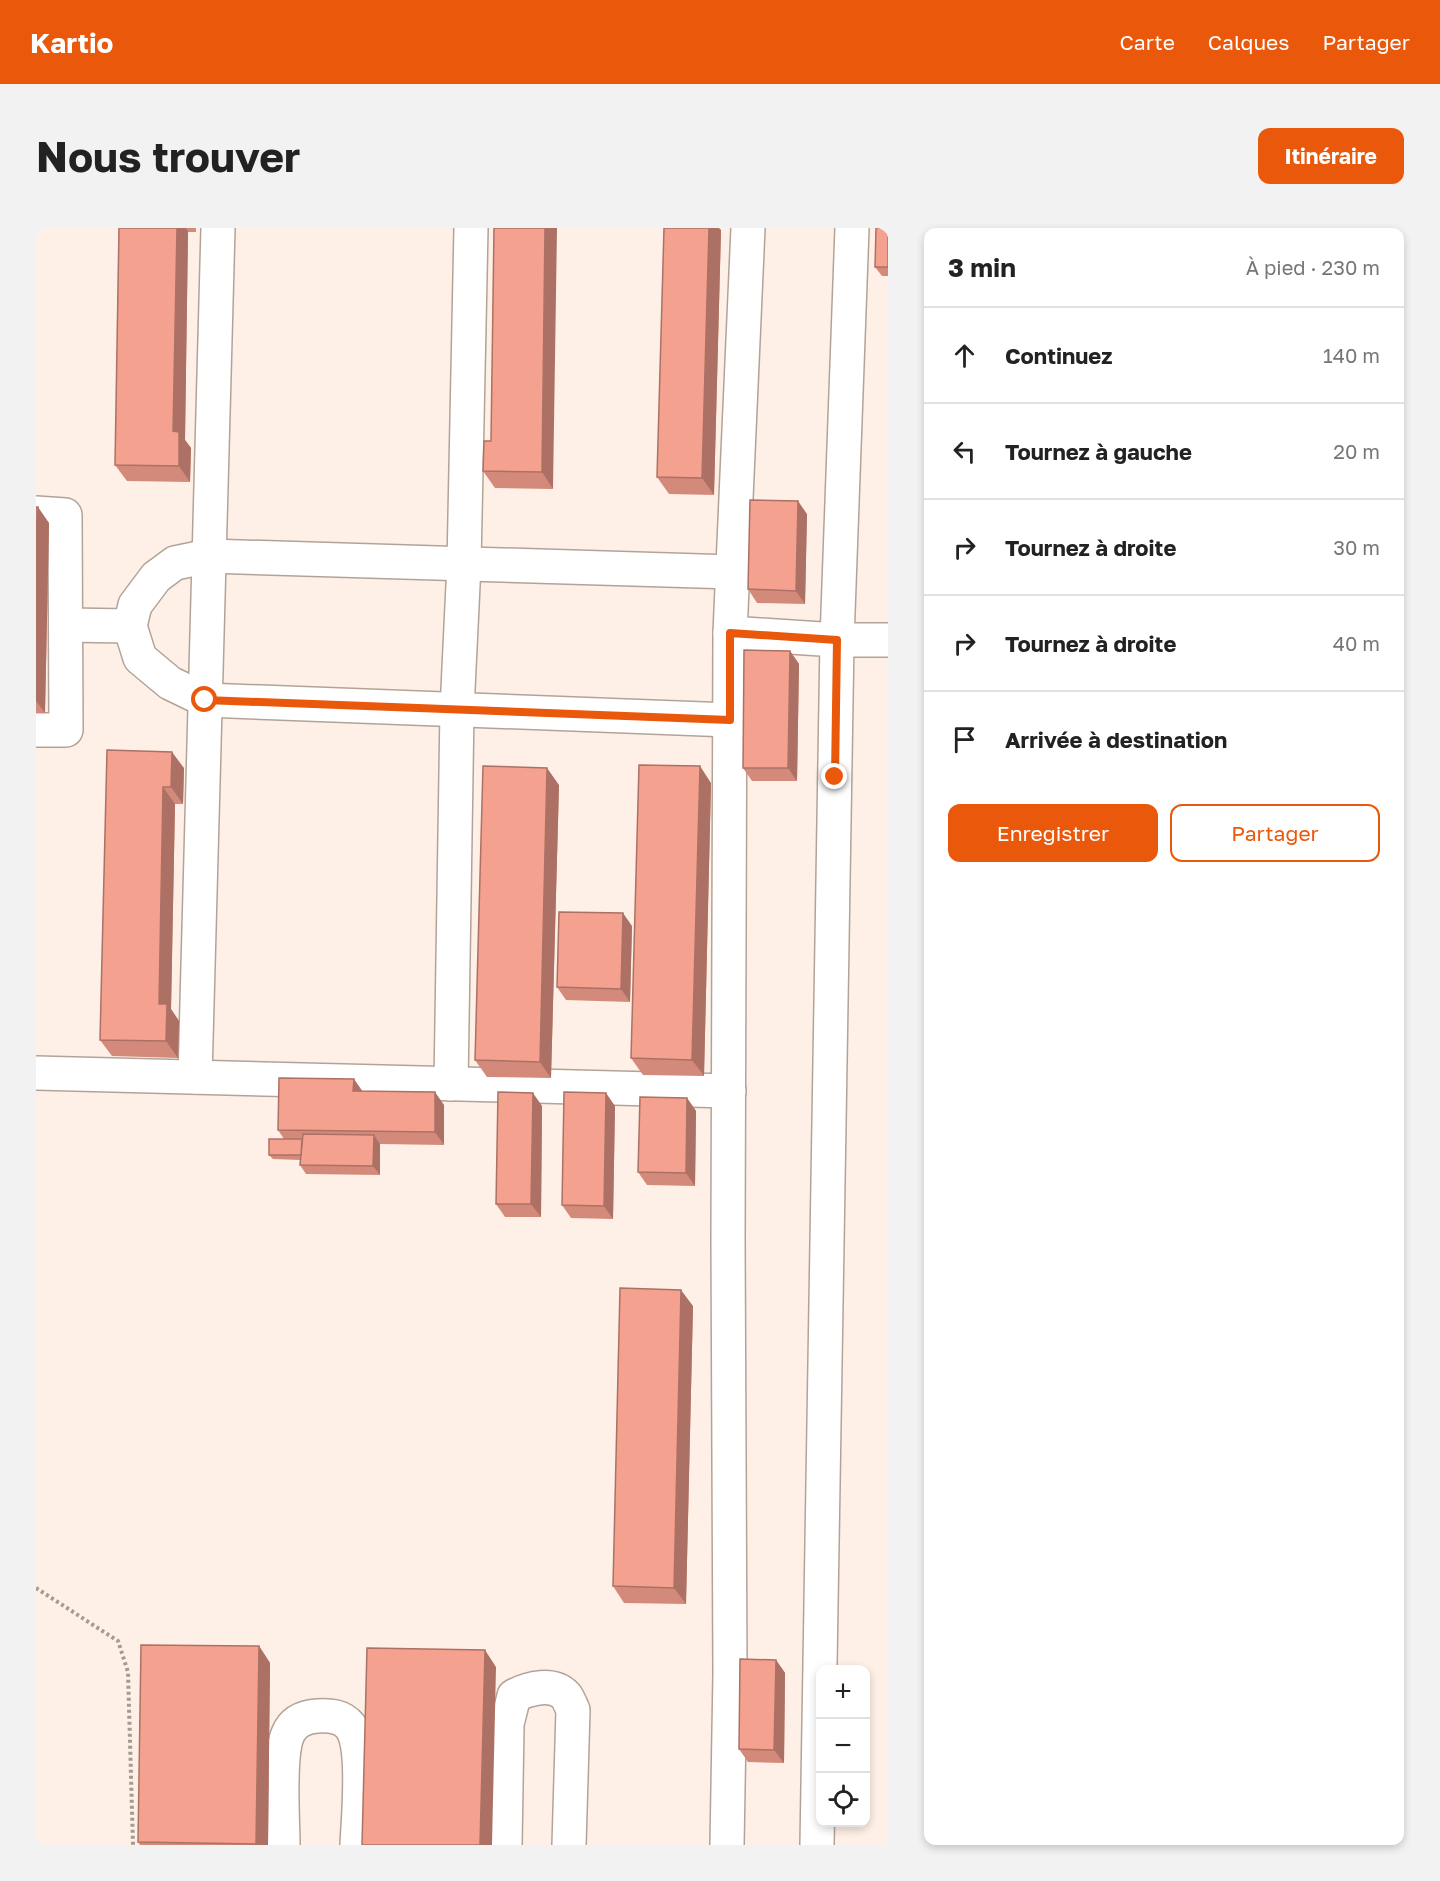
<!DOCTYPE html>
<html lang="fr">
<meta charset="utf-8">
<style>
:root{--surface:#fff;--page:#f2f2f2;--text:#222;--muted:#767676;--line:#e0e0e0;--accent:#ea580c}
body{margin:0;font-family:"Golos Text",sans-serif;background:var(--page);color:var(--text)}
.controls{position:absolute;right:18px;bottom:18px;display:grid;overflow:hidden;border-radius:12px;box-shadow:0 3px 9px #0003}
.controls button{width:54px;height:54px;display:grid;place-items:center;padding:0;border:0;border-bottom:2px solid var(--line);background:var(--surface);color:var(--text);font:30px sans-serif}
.stop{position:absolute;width:18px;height:18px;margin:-14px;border:4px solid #ea580c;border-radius:50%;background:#fff}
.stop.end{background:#ea580c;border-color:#fff;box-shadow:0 2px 6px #0008}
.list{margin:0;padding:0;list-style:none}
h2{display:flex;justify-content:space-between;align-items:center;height:78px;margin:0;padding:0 24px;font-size:26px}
h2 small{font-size:20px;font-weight:400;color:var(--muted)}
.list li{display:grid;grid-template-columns:39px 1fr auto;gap:18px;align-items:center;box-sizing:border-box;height:96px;padding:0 24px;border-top:2px solid var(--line)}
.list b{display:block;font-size:22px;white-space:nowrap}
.list em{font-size:20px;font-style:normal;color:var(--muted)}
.actions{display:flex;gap:12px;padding:18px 24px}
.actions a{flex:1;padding:14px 0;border:2px solid var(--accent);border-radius:12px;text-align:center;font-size:21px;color:var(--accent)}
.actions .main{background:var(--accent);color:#fff}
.icon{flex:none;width:33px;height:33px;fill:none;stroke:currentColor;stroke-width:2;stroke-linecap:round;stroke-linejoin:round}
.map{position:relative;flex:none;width:852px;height:1617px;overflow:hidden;border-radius:12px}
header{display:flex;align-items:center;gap:36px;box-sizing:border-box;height:84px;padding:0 30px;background:var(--accent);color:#fff}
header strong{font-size:28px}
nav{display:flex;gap:33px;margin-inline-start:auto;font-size:21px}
.intro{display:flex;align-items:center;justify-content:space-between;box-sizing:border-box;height:144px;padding:0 36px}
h1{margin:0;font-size:42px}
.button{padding:15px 27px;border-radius:12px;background:var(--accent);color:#fff;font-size:21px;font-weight:700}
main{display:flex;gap:36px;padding:0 36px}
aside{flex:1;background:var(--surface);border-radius:12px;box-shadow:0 3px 9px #0003}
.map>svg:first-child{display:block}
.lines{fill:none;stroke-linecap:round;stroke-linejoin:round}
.minor-casing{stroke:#b3a397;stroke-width:36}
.path{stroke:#a49a92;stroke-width:4;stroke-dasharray:3 3;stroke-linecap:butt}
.minor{stroke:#fff;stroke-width:33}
.wall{fill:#d38a7b}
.shaded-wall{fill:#ac7164}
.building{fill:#f5a18f;stroke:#ac7164;stroke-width:1.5}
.route{stroke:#ea580c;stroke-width:8}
</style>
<header>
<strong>Kartio</strong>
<nav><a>Carte</a><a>Calques</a><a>Partager</a></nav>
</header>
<div class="intro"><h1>Nous trouver</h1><a class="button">Itinéraire</a></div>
<main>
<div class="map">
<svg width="852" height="1617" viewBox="0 0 852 1617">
<rect width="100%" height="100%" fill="#fef0e6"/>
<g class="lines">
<g class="minor-casing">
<g id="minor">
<path d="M816,0L801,412H852"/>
<path d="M0,285L29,287L30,502H0"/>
<path d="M30,397L94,398L99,377L120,349L139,335L173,328L697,344"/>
<path d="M94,398L104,430L134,455L169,472L694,492"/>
<path d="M694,405L712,0"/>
<path d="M0,845L693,863"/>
<path d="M159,849L182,0"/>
<path d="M415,856L421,482L428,336L435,0"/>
<path d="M247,1617C247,1591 242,1528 252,1506C257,1494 268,1489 281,1488C294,1487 306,1488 314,1498C330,1518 322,1591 321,1617"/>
<path d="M469,1617L471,1496L478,1468C493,1460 517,1454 530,1468C533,1472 535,1478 537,1482L533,1617"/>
<path d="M691,1617L694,1446L692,1010L694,405L801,412L781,1617"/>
</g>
</g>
<path class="path" d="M0,1360L82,1413L92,1444L97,1617"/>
<use href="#minor" class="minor"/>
</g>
<g class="wall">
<path d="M83,0H160V4H152L149,212L155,220L154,254L91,253L79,237Z"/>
<path d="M458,0L517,261L459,260L447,243L455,213Z"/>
<path d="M852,0V48H846L839,39Z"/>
<path d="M685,2L678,267L633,266L621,249Z"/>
<path d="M0,279L13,295L9,485H0Z"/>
<path d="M771,286L769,376L721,375L712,361Z"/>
<path d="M754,423L763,436L761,553H716L707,540Z"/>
<path d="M71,522L148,540L147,576H139L135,781L143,793L142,830L76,828L64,812Z"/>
<path d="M675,555L668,848L607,847L595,830Z"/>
<path d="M523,557L515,850L451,849L439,832Z"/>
<path d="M596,698L594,774L530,772L521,759Z"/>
<path d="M651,870L660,883L659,958L611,957L602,944Z"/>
<path d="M408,877V917L344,916V947L270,946L264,937V932L237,931L233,927L248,911L242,902Z"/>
<path d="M506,878L505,989H469L460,976Z"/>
<path d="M579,878L577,991L535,990L526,977Z"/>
<path d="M657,1078L650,1376L588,1375L577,1358Z"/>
<path d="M223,1418L234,1435L232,1617H104L102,1614Z"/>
<path d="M740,1432L749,1445L748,1535L712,1534L703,1521Z"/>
</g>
<g class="shaded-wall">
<path d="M141,0H150L152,4L149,212L155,220L154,254L143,238L137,203Z"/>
<path d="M509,0H521L517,261L506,244Z"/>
<path d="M673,0H683L685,2L678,267L666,250Z"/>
<path d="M762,273L771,286L769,376L760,363Z"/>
<path d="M2,279L13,295L9,485L0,473V345Z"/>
<path d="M754,423L763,436L761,553L752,540Z"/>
<path d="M136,524L148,540L147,576L135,559Z"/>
<path d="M664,538L675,555L668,848L656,832Z"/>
<path d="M511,540L523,557L515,850L504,834Z"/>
<path d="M127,559L139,576L135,781L143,793L142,830L130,813L123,776Z"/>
<path d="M587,685L596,698L594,774L585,761Z"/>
<path d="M318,851L327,864L317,863Z"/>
<path d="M399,864L408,877V917L399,904Z"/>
<path d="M497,865L506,878L505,989L495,976Z"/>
<path d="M570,865L579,878L577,991L568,978Z"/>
<path d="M651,870L660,883L659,958L650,945Z"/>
<path d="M338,907L344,916V947L337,938Z"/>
<path d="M645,1062L657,1078L650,1376L638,1360Z"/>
<path d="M223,1418L234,1435L232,1617H220V1616Z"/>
<path d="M449,1422L460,1439L456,1617H444Z"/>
<path d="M740,1432L749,1445L748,1535L738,1522Z"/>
</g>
<g class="building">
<path d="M83,0H141L137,203L143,204V238L79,237Z"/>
<path d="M458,0H509L506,244L447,243L448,213H455Z"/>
<path d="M628,0H673L666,250L621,249Z"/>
<path d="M840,0H852V39H839Z"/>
<path d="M714,272L762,273L760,363L712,361Z"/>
<path d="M0,279H2L0,345Z"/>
<path d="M708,422L754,423L752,540H707Z"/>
<path d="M71,522L136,524L135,559H127L123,776H131L130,813L64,812Z"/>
<path d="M603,537L664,538L656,832L595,830Z"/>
<path d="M447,538L511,540L504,834L439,832Z"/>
<path d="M523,684L587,685L585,761L521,759Z"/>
<path d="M243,850L318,851L317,863L399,864V904L242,902Z"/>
<path d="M462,864L497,865L495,976H460Z"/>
<path d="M528,864L570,865L568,978L526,977Z"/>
<path d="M604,869L651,870L650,945L602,944Z"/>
<path d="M267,906L338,907L337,938L264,937Z"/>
<path d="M233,911H266L265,927H233Z"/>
<path d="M584,1060L645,1062L638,1360L577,1358Z"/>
<path d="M105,1417L223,1418L220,1616L102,1614Z"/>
<path d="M331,1420L449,1422L444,1617H326Z"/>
<path d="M704,1431L740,1432L738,1522L703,1521Z"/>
</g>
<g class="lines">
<path class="route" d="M169,472L694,492V405L801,412L799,549"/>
</g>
</svg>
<div class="controls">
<button>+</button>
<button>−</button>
<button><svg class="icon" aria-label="locate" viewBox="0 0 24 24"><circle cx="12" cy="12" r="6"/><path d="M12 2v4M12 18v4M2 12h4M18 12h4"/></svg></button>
</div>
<div class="stop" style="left:169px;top:472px"></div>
<div class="stop end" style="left:799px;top:549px"></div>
</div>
<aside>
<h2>3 min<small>À pied · 230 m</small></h2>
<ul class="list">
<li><svg class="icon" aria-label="ahead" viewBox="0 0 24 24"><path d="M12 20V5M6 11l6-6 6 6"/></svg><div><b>Continuez</b></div><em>140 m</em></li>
<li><svg class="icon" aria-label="left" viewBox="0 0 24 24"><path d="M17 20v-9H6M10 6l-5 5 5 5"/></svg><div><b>Tournez à gauche</b></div><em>20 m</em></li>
<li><svg class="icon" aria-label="right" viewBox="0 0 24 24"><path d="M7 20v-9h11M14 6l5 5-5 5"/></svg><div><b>Tournez à droite</b></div><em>30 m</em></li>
<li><svg class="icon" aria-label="right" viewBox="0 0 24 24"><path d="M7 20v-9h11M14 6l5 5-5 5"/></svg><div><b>Tournez à droite</b></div><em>40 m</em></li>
<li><svg class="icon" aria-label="arrive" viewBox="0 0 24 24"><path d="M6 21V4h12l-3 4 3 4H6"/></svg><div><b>Arrivée à destination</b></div></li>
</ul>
<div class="actions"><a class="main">Enregistrer</a><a>Partager</a></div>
</aside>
</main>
